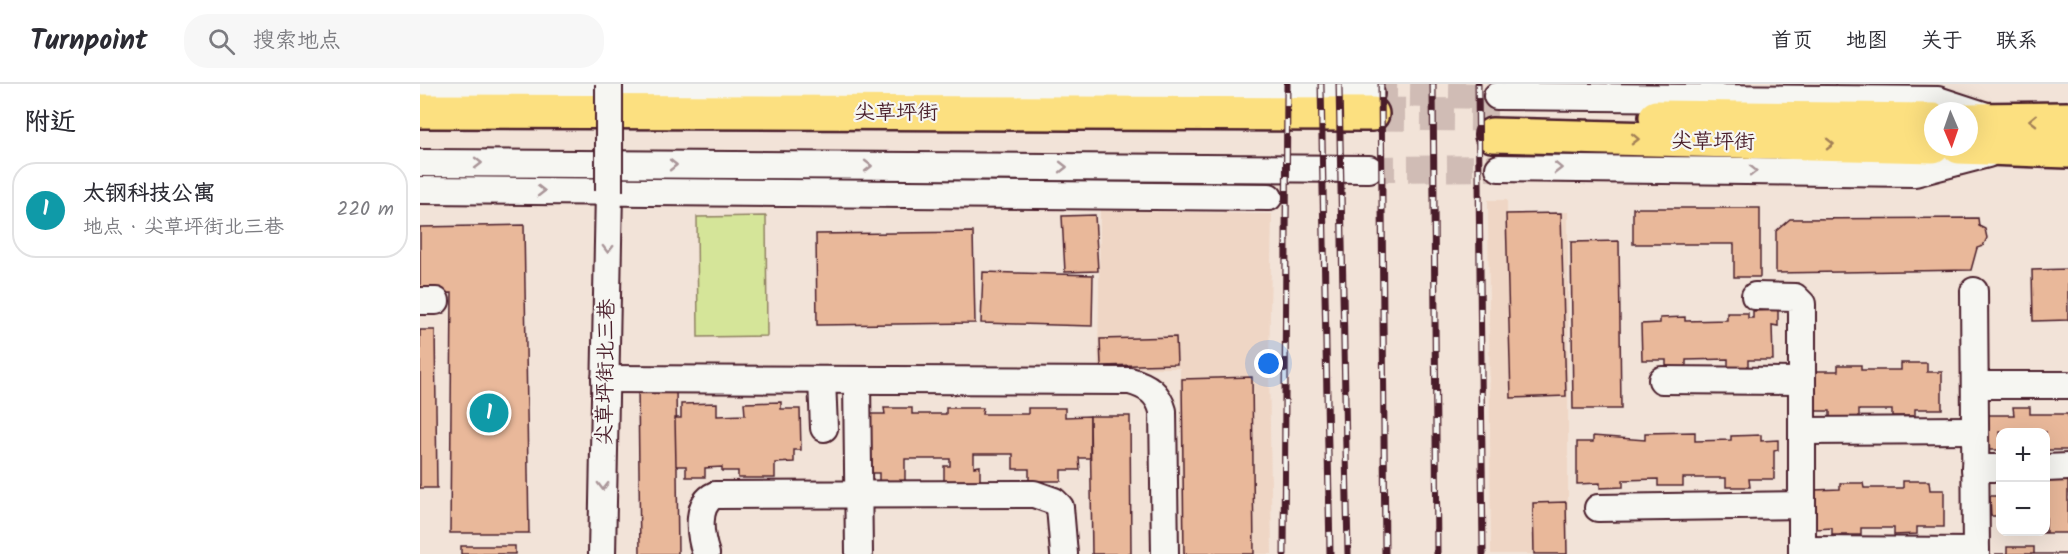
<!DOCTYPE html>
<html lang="zh">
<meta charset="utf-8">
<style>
:root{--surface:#fff;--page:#f7f7f7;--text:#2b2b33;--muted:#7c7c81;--line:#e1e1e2;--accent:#d93025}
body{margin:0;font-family:Kalam,"LXGW WenKai TC",sans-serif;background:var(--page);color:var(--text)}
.controls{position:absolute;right:18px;bottom:18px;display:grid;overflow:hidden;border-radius:12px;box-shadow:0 6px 24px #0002}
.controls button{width:54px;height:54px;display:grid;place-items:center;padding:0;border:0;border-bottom:2px solid var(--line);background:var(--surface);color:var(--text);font:30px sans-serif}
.compass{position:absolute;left:1504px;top:18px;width:54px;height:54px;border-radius:50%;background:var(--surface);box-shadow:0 6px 24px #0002;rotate:178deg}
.you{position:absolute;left:849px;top:280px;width:21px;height:21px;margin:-15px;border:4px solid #fff;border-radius:50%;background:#1a73e8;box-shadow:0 0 0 9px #1a73e833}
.badge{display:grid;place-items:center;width:39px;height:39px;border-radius:50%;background:var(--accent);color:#fff;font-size:20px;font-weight:700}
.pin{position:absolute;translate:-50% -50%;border:3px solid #fff;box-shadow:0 2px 6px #0006}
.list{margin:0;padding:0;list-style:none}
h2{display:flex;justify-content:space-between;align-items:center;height:78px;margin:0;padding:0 24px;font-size:26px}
h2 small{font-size:20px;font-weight:400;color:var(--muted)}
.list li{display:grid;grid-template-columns:39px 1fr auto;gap:18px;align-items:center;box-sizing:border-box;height:96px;margin:0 12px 12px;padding:0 12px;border:2px solid var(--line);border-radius:24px}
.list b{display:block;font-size:22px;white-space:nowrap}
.list p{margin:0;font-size:20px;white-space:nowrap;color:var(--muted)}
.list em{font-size:20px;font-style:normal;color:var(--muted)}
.icon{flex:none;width:33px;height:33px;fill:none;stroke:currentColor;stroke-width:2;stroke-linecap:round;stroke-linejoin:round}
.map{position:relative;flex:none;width:1648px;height:470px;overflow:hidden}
header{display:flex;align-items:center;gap:36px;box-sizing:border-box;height:84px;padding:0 30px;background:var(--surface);border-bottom:2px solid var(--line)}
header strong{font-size:28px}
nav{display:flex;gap:33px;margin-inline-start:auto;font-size:21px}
.search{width:420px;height:54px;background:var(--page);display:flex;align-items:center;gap:15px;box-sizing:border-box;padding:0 21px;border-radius:24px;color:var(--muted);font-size:22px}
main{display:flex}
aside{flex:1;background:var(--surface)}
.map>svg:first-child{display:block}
.built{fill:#efd6c5}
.green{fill:#d5e599;stroke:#908262;stroke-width:1.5}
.building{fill:#e9b89a;stroke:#4a1f2b;stroke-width:1.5}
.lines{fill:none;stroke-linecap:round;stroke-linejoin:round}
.minor-tunnel{stroke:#d0bcb5;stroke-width:26;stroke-dasharray:26 13;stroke-linecap:butt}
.major-tunnel{stroke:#d0bcb5;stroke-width:33;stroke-dasharray:33 16;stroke-linecap:butt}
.minor-casing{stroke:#4a1f2b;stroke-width:30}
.major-casing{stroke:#4a1f2b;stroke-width:38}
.minor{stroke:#f6f6f2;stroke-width:26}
.major{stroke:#fce080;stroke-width:33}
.rail-casing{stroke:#4a1f2b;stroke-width:7}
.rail{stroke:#f6f6f2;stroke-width:4.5;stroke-dasharray:14;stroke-linecap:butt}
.minor-bridge-casing{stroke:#4a1f2b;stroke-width:30;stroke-linecap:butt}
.minor-bridge{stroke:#f6f6f2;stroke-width:26}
.oneway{stroke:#a38056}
.oneway2{stroke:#a99598}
.labels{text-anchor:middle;stroke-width:4.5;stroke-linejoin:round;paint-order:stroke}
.street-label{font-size:21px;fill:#4a1f2b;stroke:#f6f6f2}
</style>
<header>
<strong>Turnpoint</strong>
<div class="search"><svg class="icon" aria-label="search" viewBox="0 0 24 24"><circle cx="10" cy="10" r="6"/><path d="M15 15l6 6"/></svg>搜索地点</div>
<nav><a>首页</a><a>地图</a><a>关于</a><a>联系</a></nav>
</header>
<main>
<aside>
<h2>附近<small></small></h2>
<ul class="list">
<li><span class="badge" style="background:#0f9aa8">1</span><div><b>太钢科技公寓</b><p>地点 · 尖草坪街北三巷</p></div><em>220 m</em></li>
</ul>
</aside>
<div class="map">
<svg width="1648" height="470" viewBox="0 0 1648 470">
<rect width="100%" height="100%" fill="#f2e3d8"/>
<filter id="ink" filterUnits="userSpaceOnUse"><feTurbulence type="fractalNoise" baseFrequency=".0167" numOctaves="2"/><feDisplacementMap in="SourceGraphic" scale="12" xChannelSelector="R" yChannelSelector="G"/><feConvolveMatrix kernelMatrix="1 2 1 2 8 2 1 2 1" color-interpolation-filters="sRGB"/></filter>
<g filter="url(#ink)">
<g class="built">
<path d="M1068,116H1087V130L1148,128V470H1071Z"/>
<path d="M680,126L852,130L849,279L852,470H762L760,284H678Z"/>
</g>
<path class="green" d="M346,132L347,252L278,253L277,133Z"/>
<g class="building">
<path d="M1213,124H1340V193H1314V160H1213Z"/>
<path d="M1141,129L1146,312L1091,314L1086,130Z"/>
<path d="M675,131L678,187L645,188L642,132Z"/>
<path d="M1558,134L1559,142L1565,145L1567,154L1563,162L1557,164L1551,186L1356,189V147L1370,135Z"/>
<path d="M104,141L109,449H30L32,209L0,210V143Z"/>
<path d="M553,148L555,239L397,241L396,150Z"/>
<path d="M1199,157L1201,325H1153L1151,158Z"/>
<path d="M1648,185V236L1613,237L1612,186Z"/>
<path d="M563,188L673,191L672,242L561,239Z"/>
<path d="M1358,226V242L1352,241L1353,276H1328V283L1308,284V275L1266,276V283H1246V276H1222L1221,240L1240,239V234L1265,233V237L1307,236V229H1328V234H1333V227Z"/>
<path d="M0,246H15L17,404H0Z"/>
<path d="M756,253L757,280L681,282L680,255Z"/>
<path d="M1481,279H1507V288H1522V325H1495V332H1472V326H1439V333H1410V327H1394L1393,287H1418V281H1441V286H1481Z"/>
<path d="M832,293L834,470H764L762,295Z"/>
<path d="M218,303H256L258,470H220Z"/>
<path d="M361,318V325H380L381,366H374V378L355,379V394H318V387H302V383L285,384V393H266V382H256L255,334H261V320L297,319V332L325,331L324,319Z"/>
<path d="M1593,323H1610V330H1648V366H1626V348H1580V366H1566V331H1594Z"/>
<path d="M464,324H492V330H526V324H563L562,330H608V324H645V333L670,332V374H659L660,386H641V397H609V385H593V370H554V383L560,382V401H524V382H530V375H485V406H459V389H442L441,347H451V330H465Z"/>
<path d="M670,332H710L711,470H672Z"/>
<path d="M1275,348V357L1311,356V352L1341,351V357L1358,356V366L1354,367V395H1329L1330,403H1306V394H1263V402H1238V395L1203,396V403L1180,404V399L1157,400V358H1173V352L1225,356V349Z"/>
<path d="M1483,397H1509L1510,406H1524V443H1497V450L1474,451V444H1441V451H1412V444L1396,445L1395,406L1420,405V399H1443L1444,404H1483Z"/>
<path d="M1626,397H1648V449H1604L1626,448Z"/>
<path d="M1570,412H1580V432H1571Z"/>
<path d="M1146,418L1147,470H1114L1113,419Z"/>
<rect x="41" y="462" width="54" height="8"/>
<path d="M1587,463H1614V470H1648H1575H1587Z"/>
</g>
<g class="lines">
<g class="minor-tunnel">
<path d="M951,10L1077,12"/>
<path d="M949,85L1079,84"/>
</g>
<path class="major-tunnel" d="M952,30L1077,31"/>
<g class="minor-casing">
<g id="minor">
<path d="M0,5L951,10"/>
<path d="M1077,12L1518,16L1573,34"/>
<path d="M0,79L949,85"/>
<path d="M1079,84L1495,89L1568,70"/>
<path d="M0,106L849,113"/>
<path d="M1554,207L1556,470"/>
<path d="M1335,212L1375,213L1382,220V470"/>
<path d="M0,217H16"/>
<path d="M185,295L710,297C728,302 738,309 743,327L745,470"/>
<path d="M402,296L404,344"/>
<path d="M437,296L439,470"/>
<path d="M1242,296L1382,297"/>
<path d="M1555,301H1648"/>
<path d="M1382,347L1555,346"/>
<path d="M1555,384H1580"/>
<path d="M1626,384L1648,383"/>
<path d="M1178,424L1382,421"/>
<path d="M1382,466L1556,467"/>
<path d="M182,470L189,107"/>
<path d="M286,470C280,452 275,420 295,411L614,410L634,417L640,423L644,470"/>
</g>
</g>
<g class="major-casing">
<g id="major">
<path d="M0,27L952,30"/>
<path d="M1236,33L1513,36"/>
<path d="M1549,36L1648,35"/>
<path d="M1072,51L1513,62"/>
<path d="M1539,63L1648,67"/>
</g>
</g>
<use href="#minor" class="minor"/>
<use href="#major" class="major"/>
<g class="rail-casing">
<g id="rail">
<path d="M901,0L910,470"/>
<path d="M919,0L928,470"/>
<path d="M961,0L965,470"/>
<path d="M1013,0L1017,470"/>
<path d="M1058,0L1063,470"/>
<path d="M864,470L867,0"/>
</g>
</g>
<use href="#rail" class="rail"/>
<g class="minor-bridge-casing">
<path id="minor-bridge" d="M189,107V0"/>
</g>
<use href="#minor-bridge" class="minor-bridge"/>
</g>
<defs><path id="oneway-chevron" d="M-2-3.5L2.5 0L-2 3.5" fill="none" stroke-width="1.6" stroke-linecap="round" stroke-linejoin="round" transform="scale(1.5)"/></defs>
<g class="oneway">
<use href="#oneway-chevron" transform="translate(1613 36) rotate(179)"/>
<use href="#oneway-chevron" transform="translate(1215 55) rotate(1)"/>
<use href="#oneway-chevron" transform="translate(1410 60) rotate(1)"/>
</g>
<g class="oneway2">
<use href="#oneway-chevron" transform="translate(58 79)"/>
<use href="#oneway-chevron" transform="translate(253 81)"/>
<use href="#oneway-chevron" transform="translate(448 82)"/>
<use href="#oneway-chevron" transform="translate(643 83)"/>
<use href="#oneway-chevron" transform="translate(1138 84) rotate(1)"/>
<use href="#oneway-chevron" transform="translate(1333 87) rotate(1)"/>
<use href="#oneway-chevron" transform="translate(121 107)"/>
<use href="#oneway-chevron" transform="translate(188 165) rotate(91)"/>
<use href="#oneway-chevron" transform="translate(183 402) rotate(91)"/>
</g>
</g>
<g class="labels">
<g class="street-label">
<text x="476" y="35">尖草坪街</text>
<text transform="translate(1293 57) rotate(1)" y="7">尖草坪街</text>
<text transform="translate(185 288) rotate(-89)" y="7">尖草坪街北三巷</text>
</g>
</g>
</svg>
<div class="controls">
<button>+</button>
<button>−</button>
</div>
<svg class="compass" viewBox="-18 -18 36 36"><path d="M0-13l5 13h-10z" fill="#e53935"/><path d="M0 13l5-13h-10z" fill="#7c7c81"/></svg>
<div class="you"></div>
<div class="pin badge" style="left:69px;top:329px;background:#0f9aa8">1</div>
</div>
</main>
